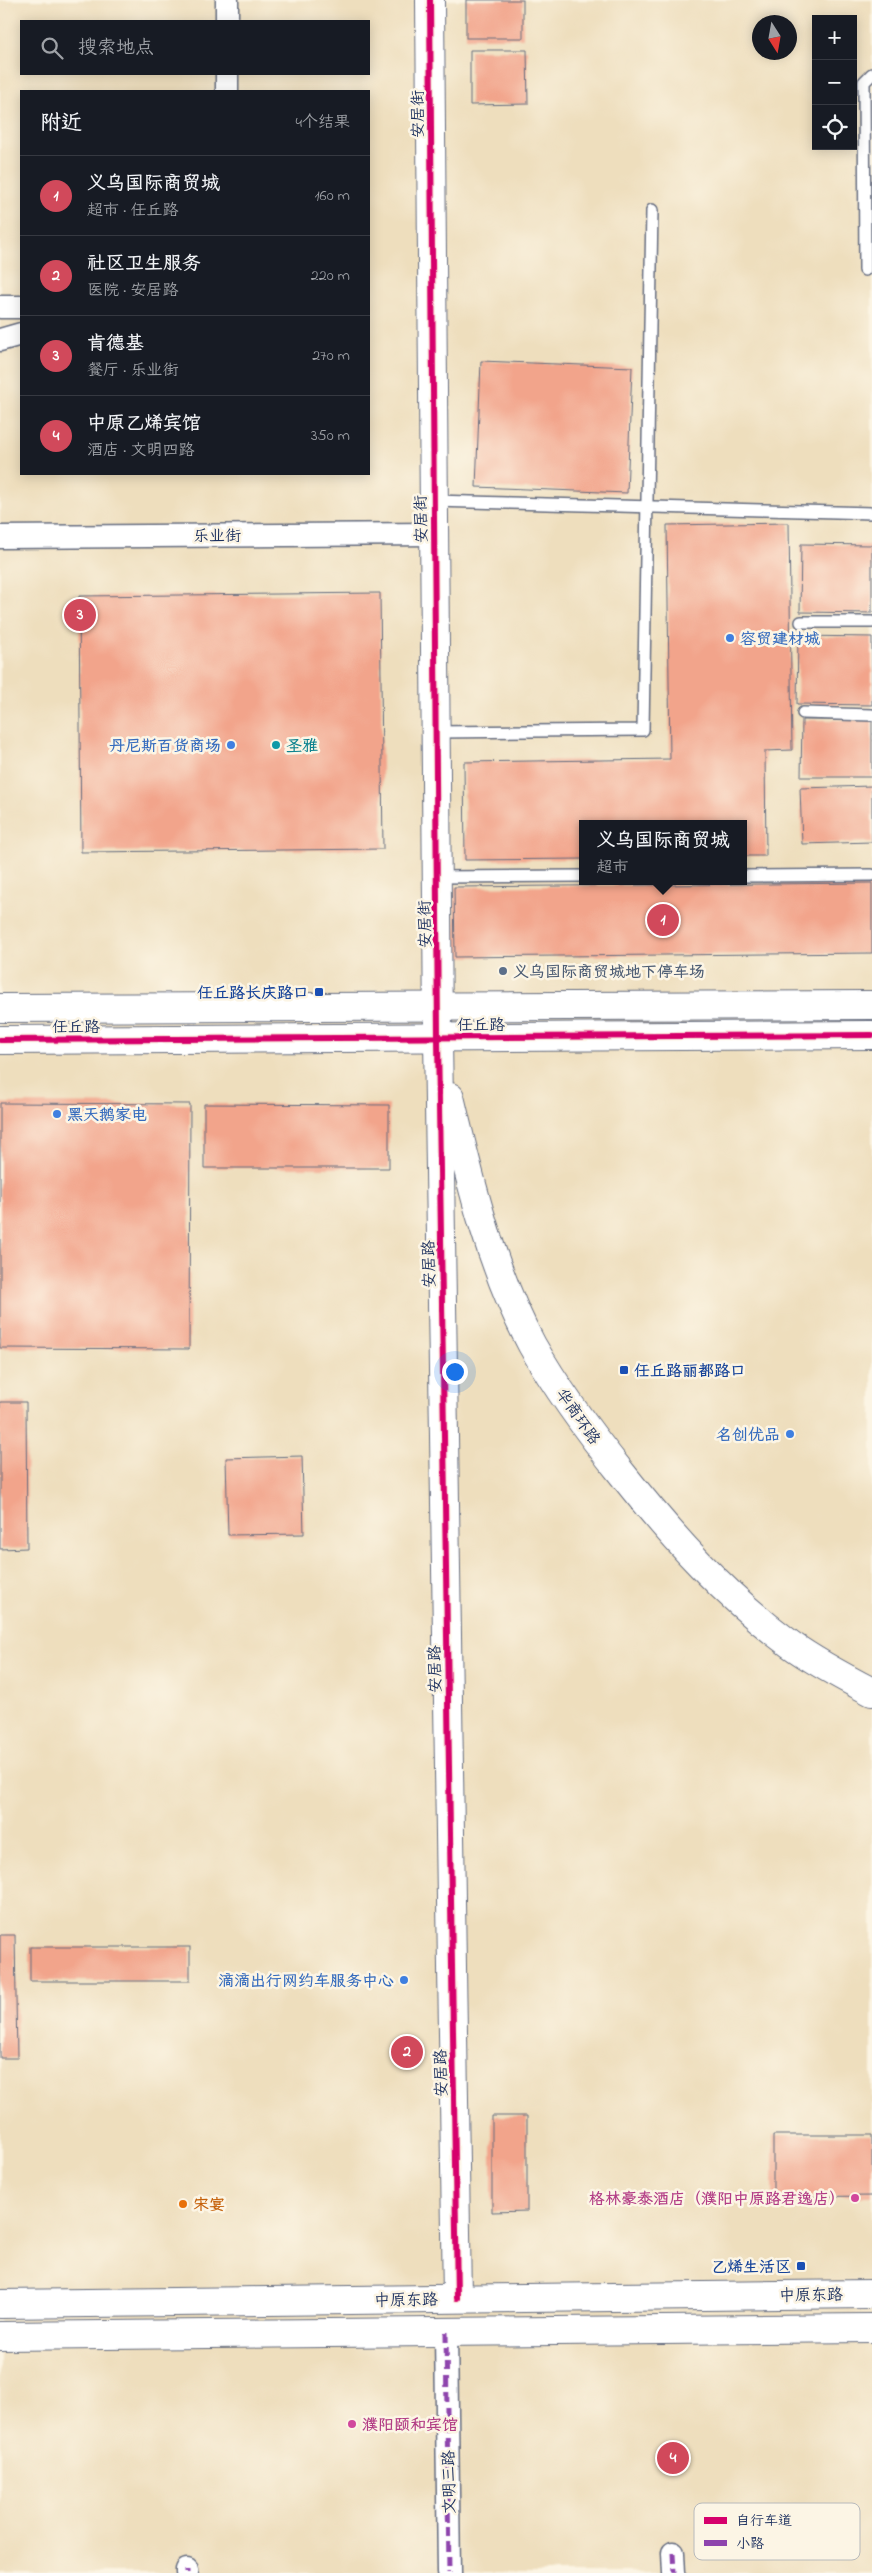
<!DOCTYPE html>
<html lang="zh">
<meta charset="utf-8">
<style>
:root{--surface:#171b24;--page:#242831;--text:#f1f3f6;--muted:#9ea1a6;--line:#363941;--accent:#d1495b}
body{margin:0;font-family:"Indie Flower","LXGW WenKai TC",sans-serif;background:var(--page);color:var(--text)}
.controls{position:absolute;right:15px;top:15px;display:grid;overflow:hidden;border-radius:0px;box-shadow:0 2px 12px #0003}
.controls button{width:45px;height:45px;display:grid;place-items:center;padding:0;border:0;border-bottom:1px solid var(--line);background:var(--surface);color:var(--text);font:25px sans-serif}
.compass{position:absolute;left:752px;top:15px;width:45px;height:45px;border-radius:50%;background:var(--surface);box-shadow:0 2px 12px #0003;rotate:169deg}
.you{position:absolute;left:454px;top:1371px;width:18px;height:18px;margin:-12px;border:4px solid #fff;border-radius:50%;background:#1a73e8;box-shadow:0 0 0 8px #1a73e833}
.badge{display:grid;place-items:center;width:32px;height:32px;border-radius:50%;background:var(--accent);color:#fff;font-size:16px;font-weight:700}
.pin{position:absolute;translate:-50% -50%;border:2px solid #fff;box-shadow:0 1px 5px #0006}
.popup{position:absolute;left:579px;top:820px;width:168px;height:65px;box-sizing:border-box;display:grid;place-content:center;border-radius:0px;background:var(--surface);filter:drop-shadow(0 1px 4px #0005);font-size:16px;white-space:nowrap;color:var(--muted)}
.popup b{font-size:19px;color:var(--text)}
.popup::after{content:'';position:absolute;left:50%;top:100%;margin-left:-10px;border:10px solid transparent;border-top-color:var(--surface)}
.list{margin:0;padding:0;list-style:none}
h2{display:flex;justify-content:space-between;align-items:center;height:65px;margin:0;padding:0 20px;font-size:21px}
h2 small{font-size:16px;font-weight:400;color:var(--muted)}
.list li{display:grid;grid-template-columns:32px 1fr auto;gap:15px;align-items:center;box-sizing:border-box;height:80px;padding:0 20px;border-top:1px solid var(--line)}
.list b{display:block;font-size:19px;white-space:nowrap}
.list p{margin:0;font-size:16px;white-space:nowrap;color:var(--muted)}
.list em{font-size:16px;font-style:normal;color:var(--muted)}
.icon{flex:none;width:28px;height:28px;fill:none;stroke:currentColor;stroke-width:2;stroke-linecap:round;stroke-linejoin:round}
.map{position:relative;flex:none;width:872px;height:2573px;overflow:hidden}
.search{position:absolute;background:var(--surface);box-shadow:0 2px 12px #0003;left:20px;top:20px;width:350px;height:55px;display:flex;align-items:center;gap:12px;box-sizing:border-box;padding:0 18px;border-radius:0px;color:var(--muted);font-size:19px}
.panel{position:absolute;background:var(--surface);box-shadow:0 2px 12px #0003;left:20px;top:90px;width:350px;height:385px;border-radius:0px}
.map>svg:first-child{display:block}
.building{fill:#f2a48b}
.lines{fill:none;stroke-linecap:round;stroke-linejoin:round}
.service-casing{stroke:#656c7f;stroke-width:14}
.minor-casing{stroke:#656c7f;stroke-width:25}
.tertiary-casing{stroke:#656c7f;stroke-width:30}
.primary-casing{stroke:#656c7f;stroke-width:30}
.service{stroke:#fff;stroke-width:11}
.minor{stroke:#fff;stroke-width:22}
.tertiary{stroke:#fff;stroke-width:28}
.primary{stroke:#fff;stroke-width:28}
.quiet{stroke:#8e44ad;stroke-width:5;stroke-dasharray:10 5;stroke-linecap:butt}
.cycleway-casing{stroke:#fcf5e5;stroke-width:9}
.cycleway{stroke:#d6006c;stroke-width:6}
.shop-dot{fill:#3f7fe0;stroke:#fcf5e5;stroke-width:2}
.culture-dot{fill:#0f9aa8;stroke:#fcf5e5;stroke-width:2}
.service-dot{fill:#5c6f8a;stroke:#fcf5e5;stroke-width:2}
.transit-dot{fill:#1a4fb4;stroke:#fcf5e5;stroke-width:2}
.hotel-dot{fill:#d1479c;stroke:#fcf5e5;stroke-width:2}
.food-dot{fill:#e8710a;stroke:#fcf5e5;stroke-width:2}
.labels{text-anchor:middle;stroke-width:5;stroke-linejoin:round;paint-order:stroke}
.street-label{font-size:16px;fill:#1b2f5e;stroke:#fcf5e5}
.shop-label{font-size:16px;font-weight:bold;fill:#366cbe;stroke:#fcf5e5;text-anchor:end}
.culture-label{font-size:16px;font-weight:bold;fill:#0d838f;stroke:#fcf5e5;text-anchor:start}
.service-label{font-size:16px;font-weight:bold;fill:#4e5e75;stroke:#fcf5e5;text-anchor:start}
.transit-label{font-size:16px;font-weight:bold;fill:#164399;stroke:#fcf5e5;text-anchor:end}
.hotel-label{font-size:16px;font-weight:bold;fill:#b23c85;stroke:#fcf5e5;text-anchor:end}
.food-label{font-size:16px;font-weight:bold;fill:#c56008;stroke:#fcf5e5;text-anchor:start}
.key{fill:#fcf5e5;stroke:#b8babc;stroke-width:1}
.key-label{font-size:14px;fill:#1b2f5e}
</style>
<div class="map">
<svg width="872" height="2573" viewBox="0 0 872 2573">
<rect width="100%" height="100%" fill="#fcf5e5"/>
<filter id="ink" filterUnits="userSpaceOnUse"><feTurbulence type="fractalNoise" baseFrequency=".02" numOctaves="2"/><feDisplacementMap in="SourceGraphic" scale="10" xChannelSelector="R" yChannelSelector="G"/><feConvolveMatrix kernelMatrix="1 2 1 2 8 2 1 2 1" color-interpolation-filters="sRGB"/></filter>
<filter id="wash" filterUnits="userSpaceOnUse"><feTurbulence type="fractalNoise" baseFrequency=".0096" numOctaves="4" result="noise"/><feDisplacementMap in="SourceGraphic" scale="20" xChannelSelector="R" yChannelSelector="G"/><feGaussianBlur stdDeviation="1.12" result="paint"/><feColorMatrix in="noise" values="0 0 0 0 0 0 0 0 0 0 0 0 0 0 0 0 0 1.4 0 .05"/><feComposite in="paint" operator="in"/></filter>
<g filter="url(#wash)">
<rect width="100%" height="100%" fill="#eedebd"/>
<g id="blocks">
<g class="building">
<rect x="466" y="0" width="57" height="38"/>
<path d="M470,50H527L528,104L470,105Z"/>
<path d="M481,361L632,367L627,493L476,487Z"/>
<path d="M789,523L792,750L765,751L766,856H743V824H583V859L465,860L464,762L670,759L667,525Z"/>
<path d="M801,544L872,545V613L800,612Z"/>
<path d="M380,593L383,849L81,852L79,596Z"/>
<path d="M798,636L872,637V705L797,704Z"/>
<path d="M802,720H872V777H801Z"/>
<path d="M872,786V842L802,844L800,788Z"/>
<path d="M872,883V953L455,957L454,887Z"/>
<path d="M0,1103L190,1104L189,1349L0,1348Z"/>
<path d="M204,1104L389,1105V1168H204Z"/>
<path d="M0,1402H26L27,1548L0,1549Z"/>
<path d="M302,1456L304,1534L228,1535L226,1458Z"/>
<path d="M0,1935H15L17,2058H0Z"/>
<rect x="30" y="1947" width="160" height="34"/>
<path d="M492,2116H527V2211L492,2212Z"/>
<path d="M773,2135H872V2196L773,2197Z"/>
</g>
</g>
</g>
<g filter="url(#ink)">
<use href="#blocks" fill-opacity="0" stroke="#656c7f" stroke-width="1"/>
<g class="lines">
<g class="service-casing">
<g id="service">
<path d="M865,270L864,82L872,74"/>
<path d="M434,501L872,513"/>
<path d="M801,622H872"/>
<path d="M803,713L872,715"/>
<path d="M436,732L643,730L652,210"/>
<path d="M743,876L872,875"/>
<path d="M437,877L583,876"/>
</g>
</g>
<g class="minor-casing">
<g id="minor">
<path d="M227,21V0"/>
<path d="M227,91V74"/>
<path d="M0,307H21"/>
<path d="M0,340L21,334"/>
<path d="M0,537L434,534"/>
<path d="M446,2332L449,2573"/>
<path d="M673,2553L674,2573"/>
<path d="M187,2570V2573"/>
</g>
</g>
<g class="tertiary-casing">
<g id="tertiary">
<path d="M430,0L438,1038L457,2298"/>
<path d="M0,1008L872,1005"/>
<path d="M0,1040L872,1035"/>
<path d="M450,1097C470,1181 491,1269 532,1345C558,1391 590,1434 623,1475C672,1537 726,1597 790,1644C815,1662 845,1678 872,1692"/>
</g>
</g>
<g class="primary-casing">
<g id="primary">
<path d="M0,2304L872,2294"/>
<path d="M0,2336L872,2328"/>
</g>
</g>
<use href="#service" class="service"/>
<use href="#minor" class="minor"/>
<use href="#tertiary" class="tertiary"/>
<use href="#primary" class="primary"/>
<g class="quiet">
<path d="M446,2332L449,2573"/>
<path d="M673,2553L674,2573"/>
<path d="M187,2570V2573"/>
</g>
<g class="cycleway-casing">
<g id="cycleway">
<path d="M430,0L438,1038L457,2298"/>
<path d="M0,1040L872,1035"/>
</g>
</g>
<use href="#cycleway" class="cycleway"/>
</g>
</g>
<g class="shop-dot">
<circle cx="730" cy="638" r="5"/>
<circle cx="231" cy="745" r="5"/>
<circle cx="57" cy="1114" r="5"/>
<circle cx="790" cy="1434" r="5"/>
<circle cx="404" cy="1980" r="5"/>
</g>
<circle class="culture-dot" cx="276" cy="745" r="5"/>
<circle class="service-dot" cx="503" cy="971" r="5"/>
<g class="transit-dot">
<rect x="314" y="987" width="10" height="10" rx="2.5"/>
<rect x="619" y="1365" width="10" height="10" rx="2.5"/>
<rect x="796" y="2261" width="10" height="10" rx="2.5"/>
</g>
<g class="hotel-dot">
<circle cx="855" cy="2198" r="5"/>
<circle cx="352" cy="2424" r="5"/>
</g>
<circle class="food-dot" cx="183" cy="2204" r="5"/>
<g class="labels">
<g class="street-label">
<text transform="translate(417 114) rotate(-90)" y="6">安居街</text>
<text transform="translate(420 519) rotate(-91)" y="6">安居街</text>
<text x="217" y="541">乐业街</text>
<text transform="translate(424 924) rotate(-91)" y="6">安居街</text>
<text x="481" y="1030">任丘路</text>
<text x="76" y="1032">任丘路</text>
<text transform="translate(428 1264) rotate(-91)" y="6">安居路</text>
<text transform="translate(579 1416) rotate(55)" y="6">华商环路</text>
<text transform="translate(434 1669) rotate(-91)" y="6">安居路</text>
<text transform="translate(440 2073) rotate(-91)" y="6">安居路</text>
<text transform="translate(811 2294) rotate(-1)" y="6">中原东路</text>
<text transform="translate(406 2299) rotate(-1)" y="6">中原东路</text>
<text transform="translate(448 2482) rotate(-91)" y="6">文明三路</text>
</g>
<g class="shop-label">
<text x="740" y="644" text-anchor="start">容贸建材城</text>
<text x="221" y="751">丹尼斯百货商场</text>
<text x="67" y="1120" text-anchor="start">黑天鹅家电</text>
<text x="780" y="1440">名创优品</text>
<text x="394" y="1986">滴滴出行网约车服务中心</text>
</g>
<g class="culture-label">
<text x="286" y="751">圣雅</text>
</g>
<g class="service-label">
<text x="513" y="977">义乌国际商贸城地下停车场</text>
</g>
<g class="transit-label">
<text x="309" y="998">任丘路长庆路口</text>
<text x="634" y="1376" text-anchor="start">任丘路丽都路口</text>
<text x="791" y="2272">乙烯生活区</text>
</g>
<g class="hotel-label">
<text x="845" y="2204">格林豪泰酒店（濮阳中原路君逸店）</text>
<text x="362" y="2430" text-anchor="start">濮阳颐和宾馆</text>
</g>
<g class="food-label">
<text x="193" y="2210">宋宴</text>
</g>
</g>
<rect x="694" y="2503" width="166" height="57" rx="8" class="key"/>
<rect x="704" y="2517" width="23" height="7" fill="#d6006c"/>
<rect x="704" y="2540" width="23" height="6" fill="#8e44ad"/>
<g class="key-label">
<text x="736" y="2525">自行车道</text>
<text x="736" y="2548">小路</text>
</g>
</svg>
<div class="controls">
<button>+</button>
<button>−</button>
<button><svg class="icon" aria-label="locate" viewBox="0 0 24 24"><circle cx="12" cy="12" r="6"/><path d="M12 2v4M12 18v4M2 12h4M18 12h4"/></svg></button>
</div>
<svg class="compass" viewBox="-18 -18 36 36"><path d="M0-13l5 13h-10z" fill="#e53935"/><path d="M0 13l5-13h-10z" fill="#9ea1a6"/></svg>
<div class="you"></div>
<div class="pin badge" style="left:663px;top:920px">1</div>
<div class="popup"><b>义乌国际商贸城</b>超市</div>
<div class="pin badge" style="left:407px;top:2052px">2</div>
<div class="pin badge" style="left:80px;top:615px">3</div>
<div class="pin badge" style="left:673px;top:2458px">4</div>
<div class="search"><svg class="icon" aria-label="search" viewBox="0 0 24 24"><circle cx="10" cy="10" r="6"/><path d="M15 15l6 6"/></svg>搜索地点</div>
<section class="panel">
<h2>附近<small>4个结果</small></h2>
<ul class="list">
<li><span class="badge">1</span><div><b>义乌国际商贸城</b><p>超市 · 任丘路</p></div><em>160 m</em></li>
<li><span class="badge">2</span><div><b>社区卫生服务</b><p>医院 · 安居路</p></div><em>220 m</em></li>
<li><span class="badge">3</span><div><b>肯德基</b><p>餐厅 · 乐业街</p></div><em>270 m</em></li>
<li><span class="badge">4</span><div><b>中原乙烯宾馆</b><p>酒店 · 文明四路</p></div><em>350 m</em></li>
</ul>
</section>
</div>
